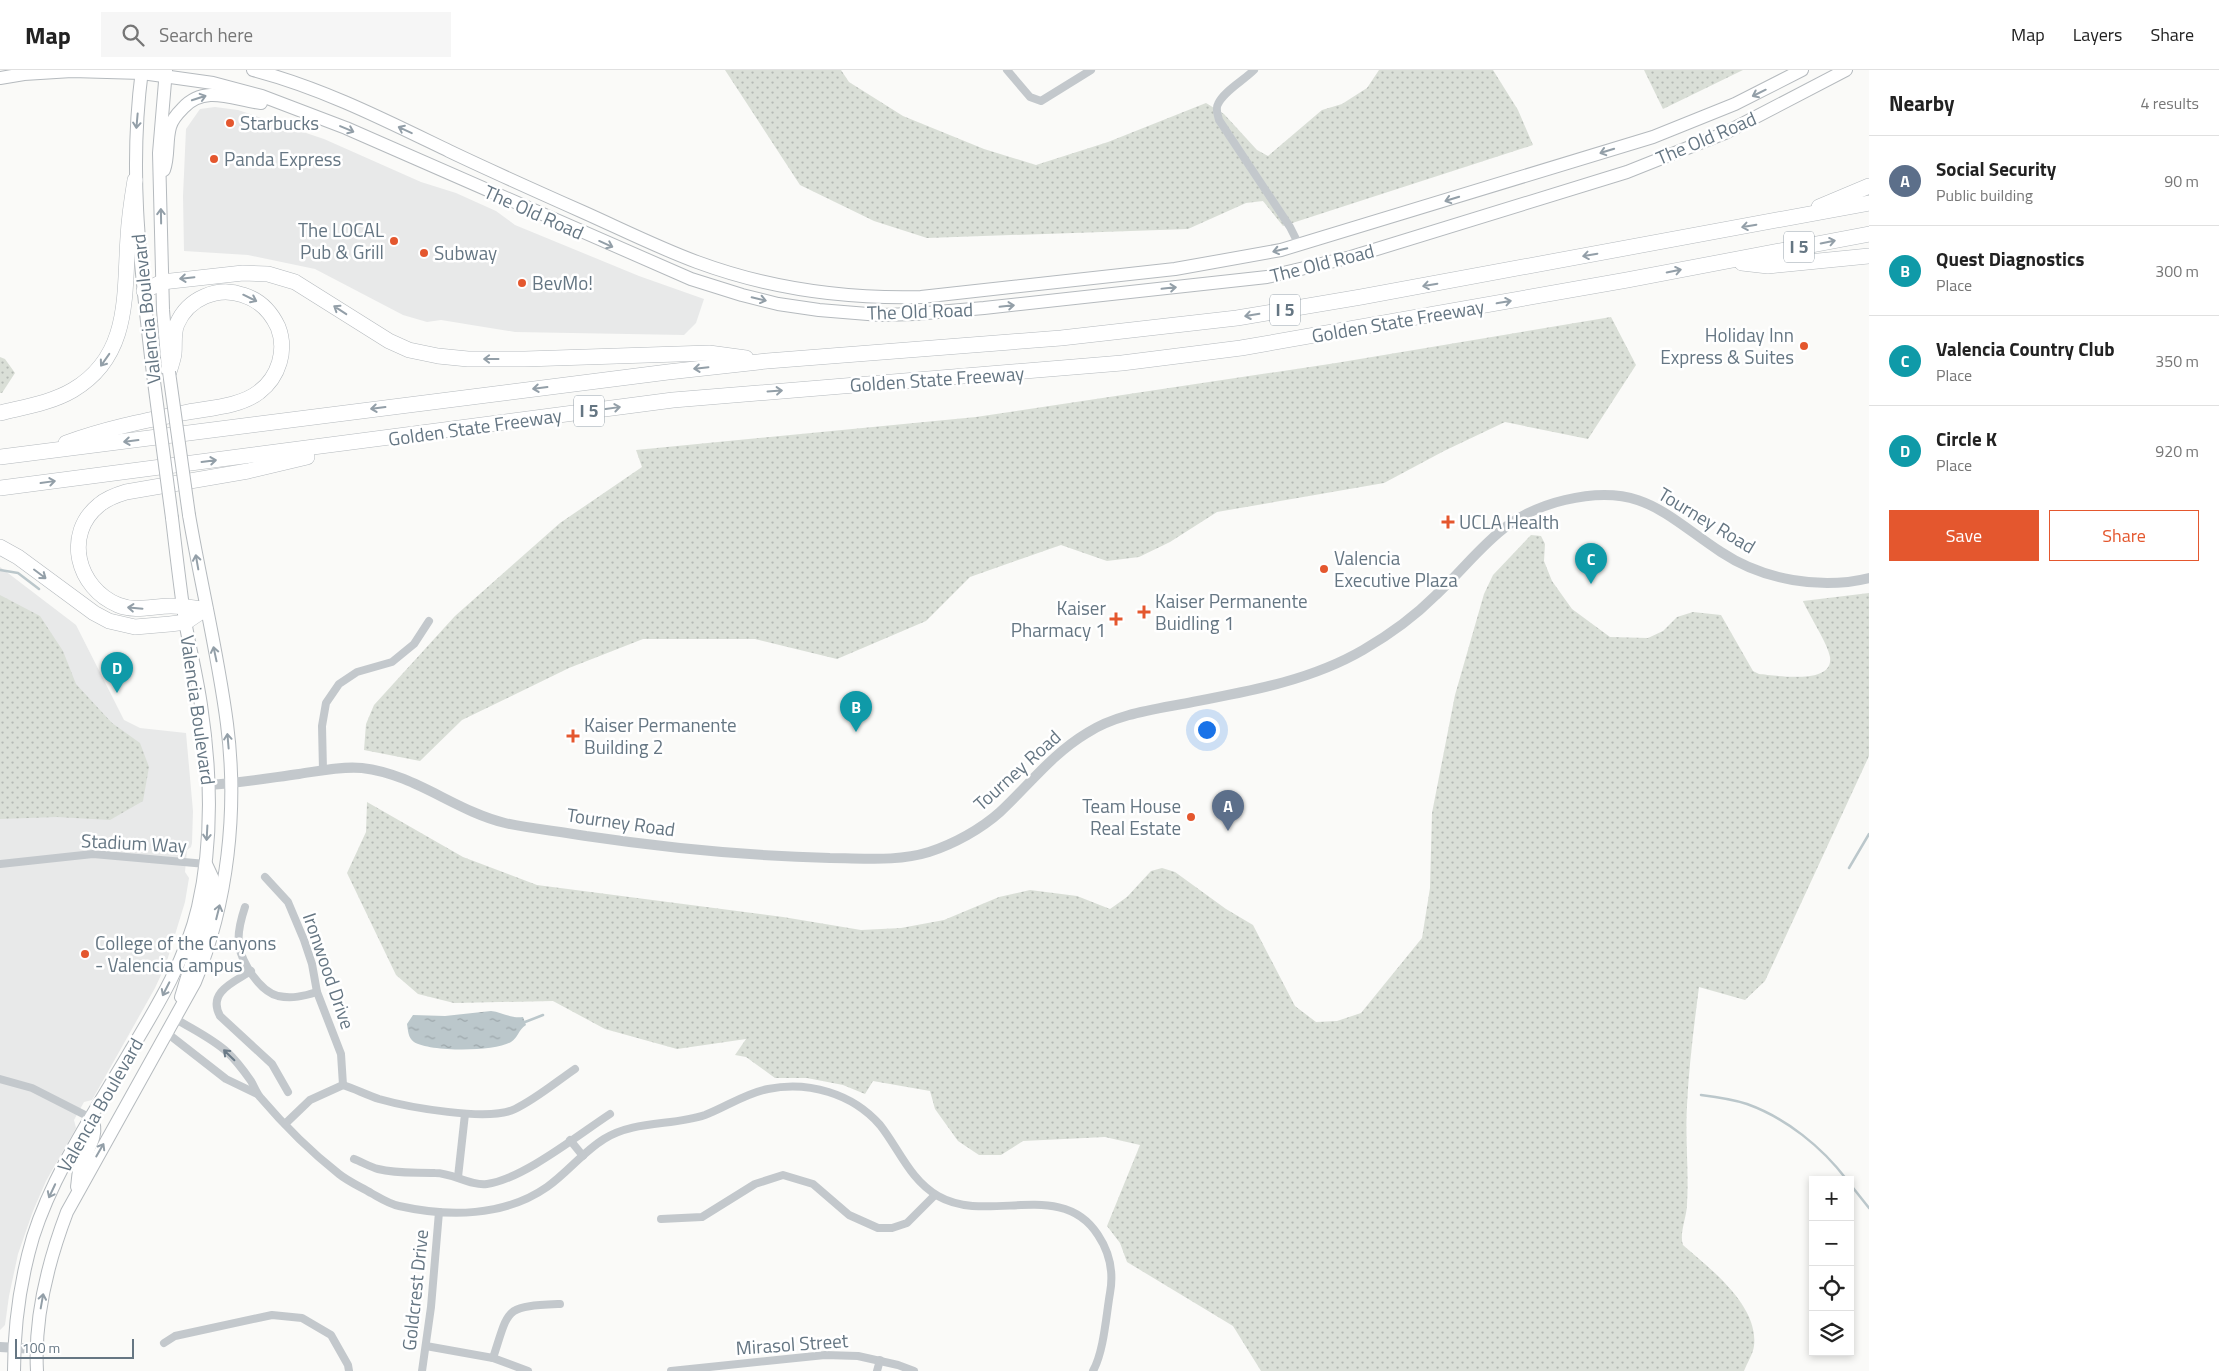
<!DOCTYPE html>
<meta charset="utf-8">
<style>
:root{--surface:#fff;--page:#f6f6f6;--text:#222;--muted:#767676;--line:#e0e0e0;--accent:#e4572e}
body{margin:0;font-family:"Titillium Web",sans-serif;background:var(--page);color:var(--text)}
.controls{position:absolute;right:15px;bottom:15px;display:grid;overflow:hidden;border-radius:0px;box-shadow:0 2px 8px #0003}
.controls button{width:45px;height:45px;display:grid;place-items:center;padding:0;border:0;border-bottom:1px solid var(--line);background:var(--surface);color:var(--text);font:25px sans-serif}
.scale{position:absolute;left:15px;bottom:12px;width:119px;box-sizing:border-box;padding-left:5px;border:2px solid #657683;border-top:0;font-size:14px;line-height:18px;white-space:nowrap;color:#657683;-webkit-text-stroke:4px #fff;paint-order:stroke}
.you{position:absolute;left:1206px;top:659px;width:18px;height:18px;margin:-12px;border:4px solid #fff;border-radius:50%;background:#1a73e8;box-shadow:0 0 0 8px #1a73e833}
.badge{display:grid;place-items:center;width:32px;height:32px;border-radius:50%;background:var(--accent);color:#fff;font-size:16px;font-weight:700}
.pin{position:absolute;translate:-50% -41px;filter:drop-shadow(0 1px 2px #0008)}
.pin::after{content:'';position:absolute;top:26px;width:18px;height:15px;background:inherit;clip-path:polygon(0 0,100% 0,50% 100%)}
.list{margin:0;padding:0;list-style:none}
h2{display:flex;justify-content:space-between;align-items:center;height:65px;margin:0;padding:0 20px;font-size:21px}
h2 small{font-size:16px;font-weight:400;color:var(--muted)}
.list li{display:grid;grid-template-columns:32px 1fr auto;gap:15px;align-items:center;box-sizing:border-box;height:90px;padding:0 20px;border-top:1px solid var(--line)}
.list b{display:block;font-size:19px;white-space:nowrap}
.list p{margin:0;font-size:16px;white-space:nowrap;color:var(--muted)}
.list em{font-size:16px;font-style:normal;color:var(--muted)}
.actions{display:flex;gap:10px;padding:15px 20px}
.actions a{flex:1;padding:11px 0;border:1px solid var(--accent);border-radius:0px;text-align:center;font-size:18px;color:var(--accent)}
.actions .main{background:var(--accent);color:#fff}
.icon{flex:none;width:28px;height:28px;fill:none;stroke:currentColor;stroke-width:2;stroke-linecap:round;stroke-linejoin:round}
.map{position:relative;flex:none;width:1869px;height:1301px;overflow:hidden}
header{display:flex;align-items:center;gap:30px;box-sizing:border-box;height:70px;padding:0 25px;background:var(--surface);border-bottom:1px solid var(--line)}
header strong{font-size:24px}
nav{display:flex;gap:28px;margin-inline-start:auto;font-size:18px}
.search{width:350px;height:45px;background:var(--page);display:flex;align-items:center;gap:12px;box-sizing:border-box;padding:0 18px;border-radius:0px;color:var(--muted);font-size:19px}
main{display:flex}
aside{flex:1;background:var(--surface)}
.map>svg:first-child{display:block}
.built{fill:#e8e9e9}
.grass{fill:url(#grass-dots)}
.water{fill:url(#water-ripples)}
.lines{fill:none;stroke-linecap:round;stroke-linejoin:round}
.stream{stroke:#bbc7cb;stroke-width:2.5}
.primary-casing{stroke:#b5babe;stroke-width:14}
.motorway-casing{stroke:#b4b9bd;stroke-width:16}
.minor{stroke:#c3c8cc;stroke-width:8}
.tertiary{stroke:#c3c8cc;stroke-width:10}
.primary{stroke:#fff;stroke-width:12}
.motorway{stroke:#fff;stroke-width:15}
.primary-bridge-casing{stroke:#b5babe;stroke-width:14;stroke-linecap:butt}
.primary-bridge{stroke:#fff;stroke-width:12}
.oneway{stroke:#939fa8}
.oneway2{stroke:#6a7a87}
.poi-dot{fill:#e4572e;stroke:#fff;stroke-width:2}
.labels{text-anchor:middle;stroke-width:5;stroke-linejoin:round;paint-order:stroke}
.shield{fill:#fff;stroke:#939fa8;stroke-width:1}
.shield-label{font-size:18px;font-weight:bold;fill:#657683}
.poi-label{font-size:19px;fill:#657683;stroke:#fff;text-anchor:start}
.street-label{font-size:19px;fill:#657683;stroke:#fff}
</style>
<header>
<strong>Map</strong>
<div class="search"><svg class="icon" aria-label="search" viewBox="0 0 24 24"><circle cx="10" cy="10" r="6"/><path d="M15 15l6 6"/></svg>Search here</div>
<nav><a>Map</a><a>Layers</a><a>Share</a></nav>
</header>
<main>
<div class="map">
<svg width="1869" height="1301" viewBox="0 0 1869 1301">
<defs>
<pattern id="grass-dots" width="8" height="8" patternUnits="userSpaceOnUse" patternTransform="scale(1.25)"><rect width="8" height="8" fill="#dadfd7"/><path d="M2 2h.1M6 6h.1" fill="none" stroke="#b4b9b4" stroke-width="1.8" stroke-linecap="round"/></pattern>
<pattern id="water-ripples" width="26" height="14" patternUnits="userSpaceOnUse" patternTransform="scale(1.25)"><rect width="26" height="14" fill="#bbc7cb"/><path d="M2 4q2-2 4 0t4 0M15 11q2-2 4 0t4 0" fill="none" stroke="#9ca6aa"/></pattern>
</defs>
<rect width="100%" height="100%" fill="#fafaf8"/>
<g class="built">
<path d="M215,37L238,40L324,69L421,112L456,123L496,141L515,155L639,206L704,229L696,253L684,265L515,262L441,250L427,252L403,245L315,199L248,185L184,181L183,126L186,59L200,39Z"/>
<path d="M0,497L76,555L124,650L140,658L186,663L193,741L192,773L191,777L187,780L185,802L189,808L185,832L166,894L155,918L92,1030L84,1032L74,1050L76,1058L46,1111L33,1141L18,1184L9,1226L5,1255L0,1260Z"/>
</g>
<g class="grass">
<path d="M725,0H841L849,12L903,46L984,79L1036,95L1108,72L1206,33L1224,44L1257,80L1268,86L1322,40L1342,34L1367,18L1379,0H1493L1518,40L1533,75L1283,156L1263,131L1246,133L1188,159L927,168L874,151L800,115Z"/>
<path d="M1644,0H1743L1663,39Z"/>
<path d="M1611,247L1636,295L1588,369L1505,352L1444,381L1384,413L1217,442L1170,472L1139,487L1107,491L1061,475L970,507L926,551L837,589L755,569H643L569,598L462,650L420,691L364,680L366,654L374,635L455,546L560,453L642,397L636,380L976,347L1336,293Z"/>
<path d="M0,287L5,289L15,303L2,323H0Z"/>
<path d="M1531,465L1541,466L1545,474L1544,491L1552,511L1572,539L1610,567L1648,568L1663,561L1677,547L1693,542L1721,545L1753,601L1759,604C1773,605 1834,616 1830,587C1828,574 1809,545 1803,531L1869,523V686L1765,911L1745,930L1699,917C1694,956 1689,995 1687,1035C1685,1068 1689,1101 1687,1134C1687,1147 1679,1163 1683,1175C1709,1198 1759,1235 1754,1276C1753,1284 1747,1293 1744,1301H1261L1233,1256L1127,1192L1120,1173L1107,1156L1140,1075L1105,1067L1023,1071L1001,1085H979L958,1071L935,1039L930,1021L873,1011L865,1024L843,1015L807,1008H775L746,987L735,985L746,969L677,979L605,959L553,931L454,933L418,924L396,905L347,803L366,762L367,732L463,787L537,815L783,847L861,860L901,858L944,850L999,827L1030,820L1077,826L1110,839L1127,827L1151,801L1162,798L1175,802L1226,839L1253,855L1295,936L1316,952L1337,951L1361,943L1422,868L1430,818L1432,743L1455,625L1484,524L1493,505Z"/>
<path d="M0,525L40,546L63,581L76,614L112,653L140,673L149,697L143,731L110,750L57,747L0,749Z"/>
</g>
<path class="water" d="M491,941C502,942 511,949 523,947L526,955C518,960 518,968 511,972C495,982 430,982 414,972C408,968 408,960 407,954L413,945L445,946Z"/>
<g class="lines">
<g class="stream">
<path d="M0,500L18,503L39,519"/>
<path d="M1849,798L1869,764"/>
<path d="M525,952L543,945"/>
<path d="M1701,1025C1717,1027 1732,1029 1747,1034C1786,1048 1822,1077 1847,1110"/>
<path d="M1850,1114L1869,1138"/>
</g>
<g class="primary-casing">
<g id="primary">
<path d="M142,0C128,105 141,199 153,304"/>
<path d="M166,0L159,83L163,240L168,299"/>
<path d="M253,0C322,18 385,50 449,81C493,102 538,122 583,142C621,159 659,178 697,192C770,219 844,229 921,227L1175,199L1281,180L1653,67L1735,34L1802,0"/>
<path d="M0,8L24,4L72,1L142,3L213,13L262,26L346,58L691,209L742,225L778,234L819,240L880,245L915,244L984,238L1267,207L1351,187L1627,102L1725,63L1846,0"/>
<path d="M164,100C169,86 166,71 170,57C172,49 178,43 183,38C205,14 234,30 261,33"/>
<path d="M181,927L205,849L211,822L213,809L206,794"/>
<path d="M77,1117C78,1111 78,1103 80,1097C86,1082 101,1064 91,1048"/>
<path d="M14,1301C14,1255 20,1211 33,1167C54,1101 96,1040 131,980C158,935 186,889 198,837C213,772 211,701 201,635C197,607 190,579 185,551C180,517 176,482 172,448"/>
<path d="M37,1301C34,1247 48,1192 67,1142L195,912C228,833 238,739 227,654C218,584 201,515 189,445"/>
</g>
</g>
<g class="motorway-casing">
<g id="motorway">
<path d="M1819,137L1869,116"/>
<path d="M1742,193L1768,196L1869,186"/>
<path d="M144,221L162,212L243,203L268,204L295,212L389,271L409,280L438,286L468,289H525L709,283L746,288"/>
<path d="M0,343C24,337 51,333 73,320C131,286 124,224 128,167C129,148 132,128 135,110"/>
<path d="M66,373C104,359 143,351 183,343C207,338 240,337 259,322C279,307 287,280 278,257C271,242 260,230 243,225C218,216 188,228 177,254C173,263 175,273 174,284C173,290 171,296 169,302"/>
<path d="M0,387L668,302L767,291L1061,268L1237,248L1361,227L1869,133"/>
<path d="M0,418L673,330L1122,293L1241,278L1627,210L1869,164"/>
<path d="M0,477L18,487L94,543L109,551L135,557L170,554L186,552L205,539"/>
<path d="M205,539C194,538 183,536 171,536C153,536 135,542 118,535C77,518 63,464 99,435C107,428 116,425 126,422L248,401L307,387"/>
</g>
</g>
<g class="minor">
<path d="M1007,0L1030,27L1041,31L1091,0"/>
<path d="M1254,0C1243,11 1224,21 1218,34C1215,39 1218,45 1219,50L1290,157L1299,175"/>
<path d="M323,700L322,656L326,633L339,614L357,602L392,592L414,574L429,551"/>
<path d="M0,794L93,784L206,794"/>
<path d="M265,807L288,832L304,870L312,894L317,922L341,984L343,1015"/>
<path d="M245,837C241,849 237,863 239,875C242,894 260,921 278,926C292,929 304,926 317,922"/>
<path d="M251,901C234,912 207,922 220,946L272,994L288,1022"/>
<path d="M176,949C192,959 213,969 227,982C236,990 244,1001 251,1011C254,1016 256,1022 260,1027C283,1054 311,1082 339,1104C349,1112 361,1117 371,1123C380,1128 389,1134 399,1136C448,1147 504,1147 547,1117C567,1103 583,1082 604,1069C634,1050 673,1056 705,1045C726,1037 746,1023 768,1019C808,1011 852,1023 880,1055C899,1079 910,1110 938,1126C988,1155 1062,1108 1098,1165C1110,1183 1114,1201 1110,1223C1106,1246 1104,1281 1093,1301"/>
<path d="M167,963L226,1009L257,1024"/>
<path d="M0,1009L32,1018L91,1048"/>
<path d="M343,1015C355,1019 367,1025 379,1029C407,1037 489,1052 515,1039C536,1029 556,1012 575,999"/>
<path d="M285,1054L310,1030L343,1015"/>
<path d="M570,1070L583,1086"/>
<path d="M354,1089C362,1092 370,1097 378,1099C397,1104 416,1102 435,1103C453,1103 470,1116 487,1114C523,1109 578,1065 610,1044"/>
<path d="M458,1107L465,1044"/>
<path d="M661,1149L702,1147L755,1114L783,1105L813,1114L849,1145L878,1158H892L907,1153L935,1125"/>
<path d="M164,1273L175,1266L272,1245L302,1248L331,1265L348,1295L349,1301"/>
<path d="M426,1276L493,1288L528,1301"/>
<path d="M493,1288C510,1236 504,1237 560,1234"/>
<path d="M422,1301L431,1237L439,1142"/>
<path d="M671,1301L825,1285L858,1286L898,1295L914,1301"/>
<path d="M877,1301L880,1290"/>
</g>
<g class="tertiary">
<path d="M209,715C239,713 269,708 299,704C319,701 342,696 362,698C415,704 455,741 505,753C532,759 559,761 586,766C667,778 748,786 830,788C863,788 897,792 929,782C954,774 981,759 1000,742C1029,715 1052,684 1087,663C1115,645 1150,640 1182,634C1244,622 1308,612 1363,580C1389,565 1415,546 1436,525C1480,484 1500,445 1565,430C1641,412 1664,444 1721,482C1763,510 1821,520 1869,508"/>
<path d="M0,1277L36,1279"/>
</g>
<use href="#primary" class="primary"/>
<use href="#motorway" class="motorway"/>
<g class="primary-bridge-casing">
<g id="primary-bridge">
<path d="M169,302L189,445"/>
<path d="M153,304L172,448"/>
</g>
</g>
<use href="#primary-bridge" class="primary-bridge"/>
</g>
<defs><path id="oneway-shaft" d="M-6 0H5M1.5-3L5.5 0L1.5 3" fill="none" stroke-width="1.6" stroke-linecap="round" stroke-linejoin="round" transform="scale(1.25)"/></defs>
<g class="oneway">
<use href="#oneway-shaft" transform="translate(1759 23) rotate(154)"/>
<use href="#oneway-shaft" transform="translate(199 28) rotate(-18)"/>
<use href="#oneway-shaft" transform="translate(137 51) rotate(95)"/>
<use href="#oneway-shaft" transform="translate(347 59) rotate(23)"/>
<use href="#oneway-shaft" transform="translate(405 60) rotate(-155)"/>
<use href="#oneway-shaft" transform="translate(1607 81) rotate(163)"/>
<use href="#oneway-shaft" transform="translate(1452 129) rotate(163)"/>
<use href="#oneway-shaft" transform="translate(161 146) rotate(-91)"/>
<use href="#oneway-shaft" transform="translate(1749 156) rotate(170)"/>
<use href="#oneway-shaft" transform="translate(1828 172) rotate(-11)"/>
<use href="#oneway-shaft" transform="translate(606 174) rotate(24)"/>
<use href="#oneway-shaft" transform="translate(1280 180) rotate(167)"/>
<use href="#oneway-shaft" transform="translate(1590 185) rotate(170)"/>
<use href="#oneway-shaft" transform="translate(1674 201) rotate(-11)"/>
<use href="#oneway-shaft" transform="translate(187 208) rotate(174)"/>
<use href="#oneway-shaft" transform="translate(1430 215) rotate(170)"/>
<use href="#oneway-shaft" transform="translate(1169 218) rotate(-6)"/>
<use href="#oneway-shaft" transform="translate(250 228) rotate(26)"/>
<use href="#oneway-shaft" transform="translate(759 229) rotate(13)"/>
<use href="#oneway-shaft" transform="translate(1504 232) rotate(-10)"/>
<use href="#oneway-shaft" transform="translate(1007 236) rotate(-6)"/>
<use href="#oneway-shaft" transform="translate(340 240) rotate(-147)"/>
<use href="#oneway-shaft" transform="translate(1252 245) rotate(171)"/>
<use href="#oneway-shaft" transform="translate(491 289) rotate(180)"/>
<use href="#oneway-shaft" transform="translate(105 290) rotate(125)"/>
<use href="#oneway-shaft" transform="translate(701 298) rotate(174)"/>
<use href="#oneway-shaft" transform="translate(540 318) rotate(173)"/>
<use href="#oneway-shaft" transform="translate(775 321) rotate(-4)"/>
<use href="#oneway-shaft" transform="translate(378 338) rotate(173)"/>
<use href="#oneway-shaft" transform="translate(613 338) rotate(-8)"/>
<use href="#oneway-shaft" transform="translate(131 371) rotate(173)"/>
<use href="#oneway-shaft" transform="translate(209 391) rotate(-7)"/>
<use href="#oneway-shaft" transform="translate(48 412) rotate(-8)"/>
<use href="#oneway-shaft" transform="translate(197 492) rotate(-100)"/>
<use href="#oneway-shaft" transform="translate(40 504) rotate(37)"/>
<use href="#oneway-shaft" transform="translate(135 538) rotate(-175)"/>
<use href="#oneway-shaft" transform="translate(215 584) rotate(-102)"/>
<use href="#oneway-shaft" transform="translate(228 671) rotate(-95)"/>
<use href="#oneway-shaft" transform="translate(207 763) rotate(93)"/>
<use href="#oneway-shaft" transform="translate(218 842) rotate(-76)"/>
<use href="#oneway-shaft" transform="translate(166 919) rotate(117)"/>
<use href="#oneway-shaft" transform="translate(100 1080) rotate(-60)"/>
<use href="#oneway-shaft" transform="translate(52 1121) rotate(115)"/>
<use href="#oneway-shaft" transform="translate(42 1231) rotate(-80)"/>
</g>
<use class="oneway2" href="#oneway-shaft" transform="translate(229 985) rotate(-136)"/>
<g class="poi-dot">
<circle cx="230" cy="53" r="5"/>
<circle cx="214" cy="89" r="5"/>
<circle cx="394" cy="171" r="5"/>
<circle cx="424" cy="183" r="5"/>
<circle cx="522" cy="213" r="5"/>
<circle cx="1804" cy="276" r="5"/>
<path d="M1445.5 444.5h5v5h5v5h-5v5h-5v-5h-5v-5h5z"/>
<circle cx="1324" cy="499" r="5"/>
<path d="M1141.5 534.5h5v5h5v5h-5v5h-5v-5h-5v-5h5z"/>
<path d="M1113.5 541.5h5v5h5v5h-5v5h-5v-5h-5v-5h5z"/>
<path d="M570.5 658.5h5v5h5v5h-5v5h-5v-5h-5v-5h5z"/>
<circle cx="1191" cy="747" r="5"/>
<circle cx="85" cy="884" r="5"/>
</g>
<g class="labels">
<g class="shield">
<rect x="1784" y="161.5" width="30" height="31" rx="4"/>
<rect x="1270" y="224.5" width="30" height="31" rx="4"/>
<rect x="574" y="325.5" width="30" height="31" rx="4"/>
</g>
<g class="shield-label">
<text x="1799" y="183">I 5</text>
<text x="1285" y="246">I 5</text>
<text x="589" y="347">I 5</text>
</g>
<g class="poi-label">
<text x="240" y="60">Starbucks</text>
<text x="224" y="96">Panda Express</text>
<text x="384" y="167" text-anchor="end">The LOCAL<tspan x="384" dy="22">Pub &amp; Grill</tspan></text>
<text x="434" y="190">Subway</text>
<text x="532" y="220">BevMo!</text>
<text x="1794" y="272" text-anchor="end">Holiday Inn<tspan x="1794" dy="22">Express &amp; Suites</tspan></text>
<text x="1459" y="459">UCLA Health</text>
<text x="1334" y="495">Valencia<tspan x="1334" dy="22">Executive Plaza</tspan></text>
<text x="1155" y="538">Kaiser Permanente<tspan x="1155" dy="22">Buidling 1</tspan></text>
<text x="1106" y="545" text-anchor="end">Kaiser<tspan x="1106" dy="22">Pharmacy 1</tspan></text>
<text x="584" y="662">Kaiser Permanente<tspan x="584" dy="22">Building 2</tspan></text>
<text x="1181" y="743" text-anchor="end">Team House<tspan x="1181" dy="22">Real Estate</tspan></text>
<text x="95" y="880">College of the Canyons<tspan x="95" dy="22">- Valencia Campus</tspan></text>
</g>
<g class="street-label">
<text transform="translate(1706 68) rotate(-23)" y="7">The Old Road</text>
<text transform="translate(534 142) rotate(24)" y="7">The Old Road</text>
<text transform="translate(1322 193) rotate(-14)" y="7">The Old Road</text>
<text transform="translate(146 239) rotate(-96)" y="7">Valencia Boulevard</text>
<text transform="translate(920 241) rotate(-2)" y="7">The Old Road</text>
<text transform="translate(1398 251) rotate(-10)" y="7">Golden State Freeway</text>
<text transform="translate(937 309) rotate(-4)" y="7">Golden State Freeway</text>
<text transform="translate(475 357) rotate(-8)" y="7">Golden State Freeway</text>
<text transform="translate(1707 450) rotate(31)" y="7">Tourney Road</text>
<text transform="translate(198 640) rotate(82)" y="7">Valencia Boulevard</text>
<text transform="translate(1017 700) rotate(-42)" y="7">Tourney Road</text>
<text transform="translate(621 752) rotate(8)" y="7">Tourney Road</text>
<text transform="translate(134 773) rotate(3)" y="7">Stadium Way</text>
<text transform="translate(329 901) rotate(71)" y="7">Ironwood Drive</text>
<text transform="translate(100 1035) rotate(-60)" y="7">Valencia Boulevard</text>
<text transform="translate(415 1220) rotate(-84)" y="7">Goldcrest Drive</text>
<text transform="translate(792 1274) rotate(-4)" y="7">Mirasol Street</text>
</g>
</g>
</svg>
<div class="controls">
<button>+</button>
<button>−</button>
<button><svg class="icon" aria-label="locate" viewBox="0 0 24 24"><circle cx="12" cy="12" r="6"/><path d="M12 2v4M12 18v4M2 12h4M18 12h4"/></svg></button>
<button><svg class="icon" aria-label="layers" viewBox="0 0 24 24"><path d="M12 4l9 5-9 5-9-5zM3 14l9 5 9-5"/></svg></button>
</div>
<div class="scale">100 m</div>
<div class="you"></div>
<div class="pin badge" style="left:1228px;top:761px;background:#5c6f8a">A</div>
<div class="pin badge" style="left:856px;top:662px;background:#0f9aa8">B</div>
<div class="pin badge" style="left:1591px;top:514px;background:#0f9aa8">C</div>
<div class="pin badge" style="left:117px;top:623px;background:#0f9aa8">D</div>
</div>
<aside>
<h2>Nearby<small>4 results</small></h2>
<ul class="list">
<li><span class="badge" style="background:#5c6f8a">A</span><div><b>Social Security</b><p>Public building</p></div><em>90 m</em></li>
<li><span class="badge" style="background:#0f9aa8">B</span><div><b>Quest Diagnostics</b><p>Place</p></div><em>300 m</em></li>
<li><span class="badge" style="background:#0f9aa8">C</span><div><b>Valencia Country Club</b><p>Place</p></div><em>350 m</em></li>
<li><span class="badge" style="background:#0f9aa8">D</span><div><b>Circle K</b><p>Place</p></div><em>920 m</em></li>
</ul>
<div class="actions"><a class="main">Save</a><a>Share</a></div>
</aside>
</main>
